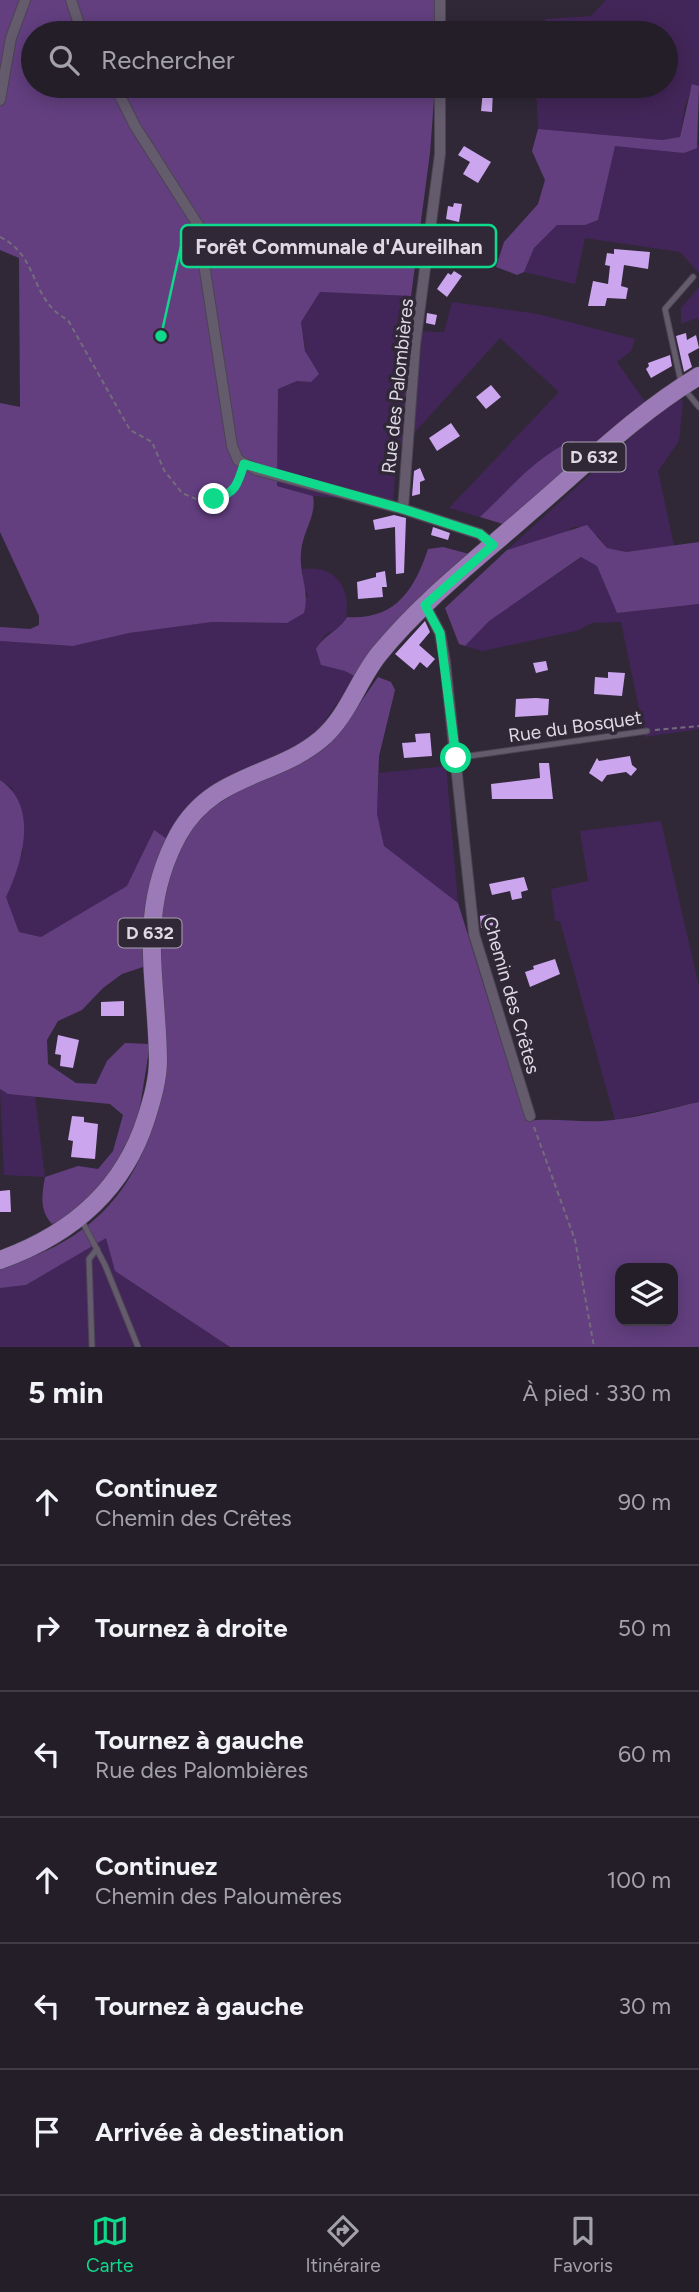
<!DOCTYPE html>
<html lang="fr">
<meta charset="utf-8">
<style>
:root{--surface:#241e29;--page:#2c2731;--text:#f1f3f6;--muted:#a3a2a8;--line:#413c46;--accent:#0fd98a}
body{margin:0;font-family:Figtree,sans-serif;background:var(--page);color:var(--text)}
.controls{position:absolute;right:21px;bottom:21px;display:grid;overflow:hidden;border-radius:14px;box-shadow:0 4px 18px #0003}
.controls button{width:63px;height:63px;display:grid;place-items:center;padding:0;border:0;border-bottom:2px solid var(--line);background:var(--surface);color:var(--text);font:35px sans-serif}
.stop{position:absolute;width:21px;height:21px;margin:-16px;border:5px solid #0fd98a;border-radius:50%;background:#fff}
.stop.end{background:#0fd98a;border-color:#fff;box-shadow:0 2px 7px #0008}
.list{margin:0;padding:0;list-style:none}
h2{display:flex;justify-content:space-between;align-items:center;height:91px;margin:0;padding:0 28px;font-size:30px}
h2 small{font-size:23px;font-weight:400;color:var(--muted)}
.list li{display:grid;grid-template-columns:46px 1fr auto;gap:21px;align-items:center;box-sizing:border-box;height:126px;padding:0 28px;border-top:2px solid var(--line)}
.list b{display:block;font-size:26px;white-space:nowrap}
.list p{margin:0;font-size:23px;white-space:nowrap;color:var(--muted)}
.list em{font-size:23px;font-style:normal;color:var(--muted)}
.icon{flex:none;width:38px;height:38px;fill:none;stroke:currentColor;stroke-width:2;stroke-linecap:round;stroke-linejoin:round}
.map{position:relative;flex:none;width:699px;height:1347px;overflow:hidden}
.search{position:absolute;background:var(--surface);box-shadow:0 4px 18px #0003;left:21px;right:21px;top:21px;height:77px;display:flex;align-items:center;gap:18px;box-sizing:border-box;padding:0 24px;border-radius:38px;color:var(--muted);font-size:26px}
.sheet{height:847px;background:var(--surface)}
nav{display:flex;justify-content:space-around;align-items:center;box-sizing:border-box;height:98px;border-top:2px solid var(--line);background:var(--surface);font-size:19px;color:var(--muted)}
nav a{display:grid;justify-items:center;gap:4px}
nav .on{color:var(--accent)}
.map>svg:first-child{display:block}
.green{fill:#432659}
.forest{fill:#633f80;fill-rule:evenodd}
.building{fill:#cba5ee}
.lines{fill:none;stroke-linecap:round;stroke-linejoin:round}
.lane-casing{stroke:#4b4451;stroke-width:7}
.street-casing{stroke:#4b4451;stroke-width:12}
.primary-casing{stroke:#4b4451;stroke-width:19}
.path{stroke:#736c7a;stroke-width:2;stroke-dasharray:5 3.5;stroke-linecap:butt}
.lane{stroke:#645b6d;stroke-width:5}
.street{stroke:#645b6d;stroke-width:10}
.primary{stroke:#9b7ab7;stroke-width:18}
.route{stroke:#0fd98a;stroke-width:9}
.labels{text-anchor:middle;stroke-width:7;stroke-linejoin:round;paint-order:stroke}
.shield{fill:#302837;stroke:#aaa4af;stroke-width:2}
.shield-label{font-size:18px;font-weight:bold;fill:#ded9e3}
.street-label{font-size:19px;fill:#ded9e3;stroke:#302837}
.leader{fill:none;stroke:#0fd98a;stroke-width:2.5}
.callout-dot{fill:#0fd98a;stroke:#302837;stroke-width:2.5}
.callout{fill:#302837;stroke:#0fd98a;stroke-width:2.5}
.callout-label{font-size:21px;text-anchor:middle;font-weight:bold;fill:#ded9e3}
</style>
<div class="map">
<svg width="699" height="1347" viewBox="0 0 699 1347">
<rect width="100%" height="100%" fill="#302837"/>
<g class="green">
<path d="M606,0H699V86L693,84L685,106L680,137L662,140L538,129L536,86H666V33H546L545,19L591,16Z"/>
<path d="M615,145H699V273L680,252L585,238L575,284L524,272L534,248L557,225H585L598,220Z"/>
<path d="M699,287V320L697,318L681,324V308Z"/>
<path d="M320,292L411,296L408,331L444,332L452,302L538,314L635,339L631,351L617,362L646,403L586,451L532,468L480,517L449,508L559,392L500,338L397,452L393,502L313,496L277,486L278,389L297,381L311,382L301,322Z"/>
<path d="M679,398L683,402L679,441L658,471L674,546L626,552L607,548L598,536L575,526L559,536L507,550L656,415Z"/>
<path d="M582,557L597,566L617,613L699,604V729L645,737L621,622L592,623L576,631L482,651L465,646L488,621Z"/>
<path d="M302,569C309,569 318,568 325,571C346,578 352,607 343,625L325,635L316,649L321,665L346,671L356,677L316,733L299,745L219,783L167,839L153,831L128,886L41,937L19,932L6,897L23,851L12,788L0,780V641L73,646L129,633L212,622L287,623L308,596L303,585Z"/>
<path d="M446,766L458,903L384,847L377,814L379,773Z"/>
<path d="M661,821L699,987V1102L615,1120L560,921H555L551,889L588,881L580,831Z"/>
<path d="M0,1089L8,1094L35,1096L45,1177L4,1175Z"/>
<path d="M106,1237L115,1271L230,1347H0V1288L26,1285Z"/>
</g>
<g class="forest">
<path d="M0,0H437V33H33V86H435L430,153L411,296L320,292L301,322L305,351L319,374L311,382L297,381L278,389L277,486L313,496C317,516 302,532 301,553C299,576 310,590 304,613L287,623L212,622L129,633L73,646L0,641V627L30,629L39,625V616L0,532V403L20,407L19,258L0,250Z"/>
<path d="M692,84L699,86L697,148L684,153L615,146L598,220L585,225H557L534,248L524,272L517,275L496,267L504,242L538,204L545,180L532,151L538,129L662,140L680,137Z"/>
<path d="M572,441L586,451L506,525L480,517C508,491 536,456 572,441Z"/>
<path d="M587,525L607,548L626,552L699,542V604L617,613L597,566L581,557L489,621L465,646L459,644L445,608L507,550Z"/>
<path d="M443,547L473,555L356,677L345,671L321,665L316,649C325,634 340,630 347,617C395,620 414,591 428,549Z"/>
<path d="M378,677L391,682L395,690L379,756L377,814L384,846L458,903L526,1121C556,1117 584,1124 613,1120C642,1117 671,1108 699,1102V1347H230L115,1271L106,1238L26,1285L0,1288V1266C80,1248 135,1197 154,1117L160,918L172,868L185,837L205,812L347,722ZM620,1268H673V1321H620Z"/>
<path d="M0,780C39,806 23,861 6,897L19,932L41,937L127,886L154,830L167,839L151,898L143,967L122,974L103,988L82,1010L58,1021L47,1040L48,1064L76,1083L96,1084L107,1061L125,1043L150,1044L139,1113L126,1153L77,1213L52,1224C39,1210 42,1195 45,1177L78,1166L98,1169L113,1151L123,1115L110,1104L8,1094L0,1089Z"/>
</g>
<g class="building">
<path d="M483,90L493,91L492,112L481,111Z"/>
<path d="M464,146L491,162L478,183L463,174L470,162L458,155Z"/>
<path d="M454,203L462,204L459,222L446,219L448,206L453,207Z"/>
<path d="M614,249L650,252L648,269L624,265L621,286L628,288L626,299L607,298L605,306H588L593,281L608,284L610,266L605,265L607,253L614,254Z"/>
<path d="M454,271L462,276L447,297L437,289L448,273L451,275Z"/>
<path d="M427,313L437,315L435,325L426,323Z"/>
<path d="M686,333L687,340L696,335L699,348L688,354L692,367L684,372L676,336Z"/>
<path d="M670,355L672,366L651,378L646,369L649,366L648,363Z"/>
<path d="M491,385L501,397L486,409L476,397Z"/>
<path d="M451,423L460,436L437,451L429,438Z"/>
<path d="M420,468L425,480L420,482V494L412,496L414,471Z"/>
<path d="M394,515L406,518L404,573L396,574L395,527L375,530L373,520Z"/>
<path d="M433,527L450,533L448,540L431,535Z"/>
<path d="M385,571L387,587H382L383,597L358,599L357,582L376,577V573Z"/>
<path d="M425,621L430,632L419,645L435,659L427,668L420,662L414,670L395,654Z"/>
<path d="M546,661L548,670L536,673L533,663Z"/>
<path d="M608,672L625,673L622,696L594,694L595,677L608,678Z"/>
<path d="M536,698L549,699L548,715L515,717L516,699Z"/>
<path d="M430,733L432,756L404,758L402,743L416,742L415,734Z"/>
<path d="M630,756L632,765L637,769L631,776L626,772L607,775L602,782L589,773L597,758L599,761Z"/>
<path d="M539,763H549L553,799H492L491,784L540,778Z"/>
<path d="M524,877L528,890L521,892L522,898L512,900L510,891L492,895L489,884Z"/>
<path d="M492,914L494,926L481,928L480,916Z"/>
<path d="M555,959L560,974L530,987L525,972L534,969L533,966Z"/>
<path d="M124,1001V1016H101V1002Z"/>
<path d="M58,1035L79,1040L73,1068L60,1066L61,1055L55,1054Z"/>
<path d="M72,1116L84,1117V1122L98,1124L95,1159L71,1157L73,1141L68,1140Z"/>
<path d="M10,1190L11,1212H0V1191Z"/>
</g>
<g class="lines">
<g class="lane-casing">
<g id="lane">
<path d="M681,382L665,309L693,277"/>
<path d="M685,390L699,407"/>
<path d="M455,758L647,731"/>
<path d="M81,1219L105,1265L138,1347"/>
<path d="M92,1347L89,1259L97,1249"/>
</g>
</g>
<g class="street-casing">
<g id="street">
<path d="M71,0L82,33"/>
<path d="M440,33V0"/>
<path d="M115,86L135,126L198,225L232,446L238,460L257,470L403,509"/>
<path d="M440,86V154L415,345L403,509L480,534L493,545"/>
<path d="M0,100L11,38L25,0"/>
<path d="M425,605L440,633L445,662L474,934L530,1116"/>
</g>
</g>
<g class="primary-casing">
<path id="primary" d="M0,1260C70,1235 123,1191 146,1119C152,1100 158,1080 158,1060C157,977 136,913 178,835C212,773 275,778 321,739C348,716 358,680 379,654C422,601 478,558 529,513C584,466 637,413 699,376"/>
</g>
<g class="path">
<path d="M0,237C40,256 29,300 68,320L130,430L152,442L164,470L182,493L196,499L229,495L238,486L241,474"/>
<path d="M655,730L699,726"/>
<path d="M534,1127L575,1240L594,1347"/>
</g>
<use href="#lane" class="lane"/>
<use href="#street" class="street"/>
<use href="#primary" class="primary"/>
</g>
<g class="lines">
<path class="route" d="M214,499C235,494 238,484 244,464L403,509L480,534L493,545L425,605L440,633L456,758"/>
</g>
<g class="labels">
<g class="shield">
<rect x="562.5" y="442.5" width="63" height="29" rx="5"/>
<rect x="118.5" y="918.5" width="63" height="29" rx="5"/>
</g>
<g class="shield-label">
<text x="594" y="463">D 632</text>
<text x="150" y="939">D 632</text>
</g>
<g class="street-label">
<text transform="translate(397 386) rotate(-84)" y="7">Rue des Palombières</text>
<text transform="translate(575 726) rotate(-8)" y="7">Rue du Bosquet</text>
<text transform="translate(512 995) rotate(74)" y="7">Chemin des Crêtes</text>
</g>
</g>
<path class="leader" d="M161 336L181 246"/>
<circle class="callout-dot" cx="161" cy="336" r="7"/>
<rect class="callout" x="181" y="225" width="315" height="42" rx="7"/>
<g class="callout-label">
<text x="339" y="254">Forêt Communale d'Aureilhan</text>
</g>
</svg>
<div class="controls">
<button><svg class="icon" aria-label="layers" viewBox="0 0 24 24"><path d="M12 4l9 5-9 5-9-5zM3 14l9 5 9-5"/></svg></button>
</div>
<div class="stop" style="left:456px;top:758px"></div>
<div class="stop end" style="left:214px;top:499px"></div>
<div class="search"><svg class="icon" aria-label="search" viewBox="0 0 24 24"><circle cx="10" cy="10" r="6"/><path d="M15 15l6 6"/></svg>Rechercher</div>
</div>
<section class="sheet">
<h2>5 min<small>À pied · 330 m</small></h2>
<ul class="list">
<li><svg class="icon" aria-label="ahead" viewBox="0 0 24 24"><path d="M12 20V5M6 11l6-6 6 6"/></svg><div><b>Continuez</b><p>Chemin des Crêtes</p></div><em>90 m</em></li>
<li><svg class="icon" aria-label="right" viewBox="0 0 24 24"><path d="M7 20v-9h11M14 6l5 5-5 5"/></svg><div><b>Tournez à droite</b></div><em>50 m</em></li>
<li><svg class="icon" aria-label="left" viewBox="0 0 24 24"><path d="M17 20v-9H6M10 6l-5 5 5 5"/></svg><div><b>Tournez à gauche</b><p>Rue des Palombières</p></div><em>60 m</em></li>
<li><svg class="icon" aria-label="ahead" viewBox="0 0 24 24"><path d="M12 20V5M6 11l6-6 6 6"/></svg><div><b>Continuez</b><p>Chemin des Paloumères</p></div><em>100 m</em></li>
<li><svg class="icon" aria-label="left" viewBox="0 0 24 24"><path d="M17 20v-9H6M10 6l-5 5 5 5"/></svg><div><b>Tournez à gauche</b></div><em>30 m</em></li>
<li><svg class="icon" aria-label="arrive" viewBox="0 0 24 24"><path d="M6 21V4h12l-3 4 3 4H6"/></svg><div><b>Arrivée à destination</b></div></li>
</ul>
</section>
<nav>
<a class="on"><svg class="icon" aria-label="map" viewBox="0 0 24 24"><path d="M3 6l6-2 6 2 6-2v14l-6 2-6-2-6 2zM9 4v14M15 6v14"/></svg>Carte</a>
<a><svg class="icon" aria-label="directions" viewBox="0 0 24 24"><path d="M12 3l9 9-9 9-9-9zM9 14v-3h6M13 9l2 2-2 2"/></svg>Itinéraire</a>
<a><svg class="icon" aria-label="saved" viewBox="0 0 24 24"><path d="M7 4h10v16l-5-4-5 4z"/></svg>Favoris</a>
</nav>
